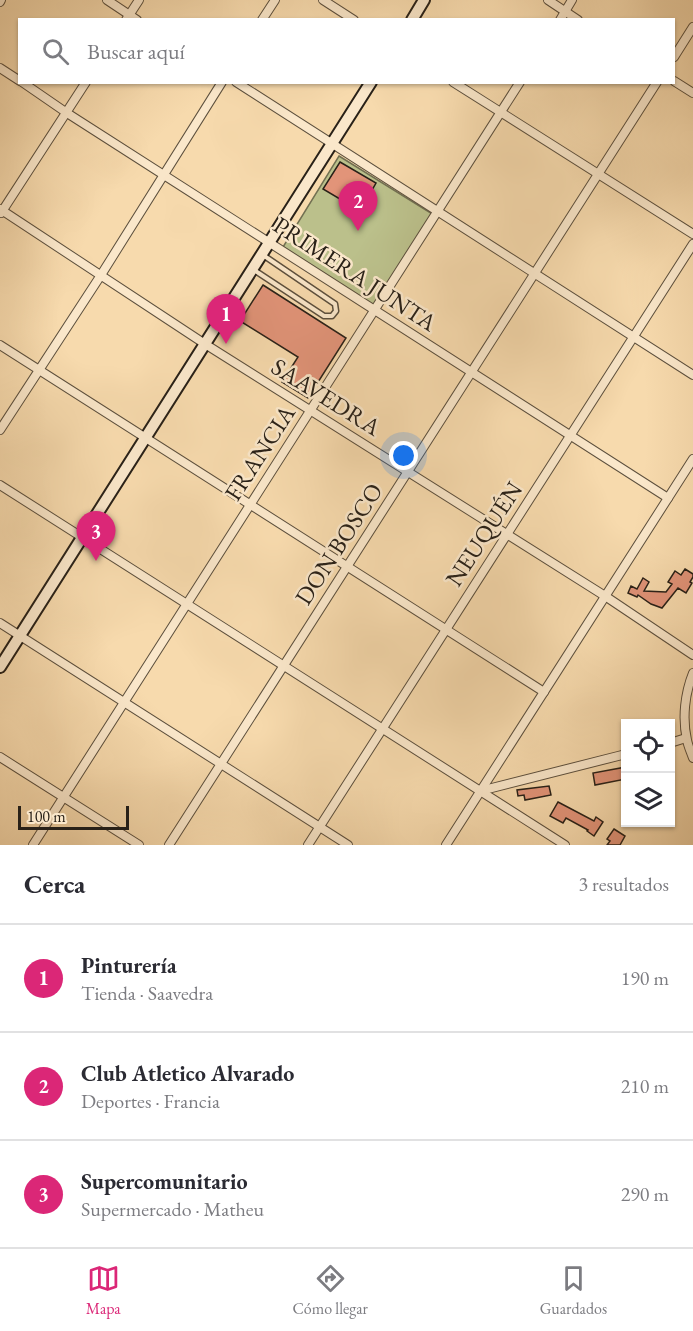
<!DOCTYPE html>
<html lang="es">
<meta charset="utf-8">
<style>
:root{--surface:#fff;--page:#f7f7f7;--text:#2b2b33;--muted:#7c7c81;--line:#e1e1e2;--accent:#db2777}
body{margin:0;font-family:"EB Garamond",serif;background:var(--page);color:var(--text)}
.controls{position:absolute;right:18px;bottom:18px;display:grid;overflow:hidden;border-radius:0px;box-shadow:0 2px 4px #0004}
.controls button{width:54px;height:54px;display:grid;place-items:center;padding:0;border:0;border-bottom:2px solid var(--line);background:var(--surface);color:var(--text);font:30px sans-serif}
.scale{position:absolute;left:18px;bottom:15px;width:111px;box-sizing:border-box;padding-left:6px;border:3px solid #292118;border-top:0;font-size:16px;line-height:21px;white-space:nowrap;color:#292118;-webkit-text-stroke:4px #fae7ca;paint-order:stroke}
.you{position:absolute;left:404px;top:456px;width:21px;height:21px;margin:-15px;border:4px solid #fff;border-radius:50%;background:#1a73e8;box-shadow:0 0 0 9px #1a73e833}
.badge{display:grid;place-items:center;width:39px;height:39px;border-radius:50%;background:var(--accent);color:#fff;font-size:20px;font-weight:700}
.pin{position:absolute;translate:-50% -50px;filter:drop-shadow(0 2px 3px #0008)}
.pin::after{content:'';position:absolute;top:32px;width:21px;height:18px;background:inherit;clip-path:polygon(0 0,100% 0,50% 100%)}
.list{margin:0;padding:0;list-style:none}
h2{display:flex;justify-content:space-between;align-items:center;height:78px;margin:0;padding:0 24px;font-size:26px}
h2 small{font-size:20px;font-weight:400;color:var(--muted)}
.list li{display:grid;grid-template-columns:39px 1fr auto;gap:18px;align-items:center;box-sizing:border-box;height:108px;padding:0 24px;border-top:2px solid var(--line)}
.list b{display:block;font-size:22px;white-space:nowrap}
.list p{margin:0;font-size:20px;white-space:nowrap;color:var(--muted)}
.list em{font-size:20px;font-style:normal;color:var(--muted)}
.icon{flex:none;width:33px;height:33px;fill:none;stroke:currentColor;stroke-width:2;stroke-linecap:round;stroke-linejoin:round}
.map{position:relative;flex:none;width:693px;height:845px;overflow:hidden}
.search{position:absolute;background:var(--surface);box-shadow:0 2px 4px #0004;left:18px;right:18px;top:18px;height:66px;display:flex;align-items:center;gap:15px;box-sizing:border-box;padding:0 21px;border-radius:0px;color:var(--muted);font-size:22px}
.sheet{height:402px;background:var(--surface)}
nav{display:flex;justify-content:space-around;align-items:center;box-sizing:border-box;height:84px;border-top:2px solid var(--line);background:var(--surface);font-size:16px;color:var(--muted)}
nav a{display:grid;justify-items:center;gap:3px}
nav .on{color:var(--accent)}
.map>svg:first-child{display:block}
.green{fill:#bbc08b;stroke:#727052;stroke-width:1.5}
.building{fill:#e29479;stroke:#292118;stroke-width:1.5}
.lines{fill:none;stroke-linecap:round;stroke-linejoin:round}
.lane-casing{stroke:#5c4f3d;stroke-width:7}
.street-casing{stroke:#5c4f3d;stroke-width:10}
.secondary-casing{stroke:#292118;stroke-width:14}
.lane{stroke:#fae7ca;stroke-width:4}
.street{stroke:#fae7ca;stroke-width:8}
.secondary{stroke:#fae7ca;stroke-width:10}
.labels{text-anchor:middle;stroke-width:5;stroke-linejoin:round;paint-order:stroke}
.street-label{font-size:24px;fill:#292118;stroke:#fae7ca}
</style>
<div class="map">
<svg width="693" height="845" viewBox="0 0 693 845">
<rect width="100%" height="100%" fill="#f7daad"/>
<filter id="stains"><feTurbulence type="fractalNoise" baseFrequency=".00333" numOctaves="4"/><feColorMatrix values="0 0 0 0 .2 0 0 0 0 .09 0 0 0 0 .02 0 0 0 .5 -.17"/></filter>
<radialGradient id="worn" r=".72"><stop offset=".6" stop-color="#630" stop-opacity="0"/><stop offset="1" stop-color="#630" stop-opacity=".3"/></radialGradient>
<path class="green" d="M339,156L434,215L376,307L283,247Z"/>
<g class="building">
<path d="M340,162L376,183L360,211L323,189Z"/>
<path d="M263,285L346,338L308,398L282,382L298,357L240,321Z"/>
<path d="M685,569L693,574V577L690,582L692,583L686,593L678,588L662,608L651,604L638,595L637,597L628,593L631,586L637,589L643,578L649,582L644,591L666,592L672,584L668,582L675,571L681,575Z"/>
<path d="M626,767V779L595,785L593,773Z"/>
<path d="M549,786L551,795L525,800L524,795L518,796L517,790Z"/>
<path d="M558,802L594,821L596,817L603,822L594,836L587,831L588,830L566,818L563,823L550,816Z"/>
<path d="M614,829L625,836L620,845H607L610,841L607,839Z"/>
</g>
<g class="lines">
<g class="lane-casing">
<path id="lane" d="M254,270L324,316H332L336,311L335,304L263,255"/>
</g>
<g class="street-casing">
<g id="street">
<path d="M107,0L137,20"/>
<path d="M323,0L354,20"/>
<path d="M548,0L578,20"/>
<path d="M0,2L1,0"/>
<path d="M126,20L139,0"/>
<path d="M262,20L275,0"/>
<path d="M560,20L572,0"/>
<path d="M674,57L693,27"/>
<path d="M0,68L20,81"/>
<path d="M674,81L693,93"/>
<path d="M22,82L67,113L668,498"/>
<path d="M236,82L693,375"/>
<path d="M453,82L693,234"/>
<path d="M0,209L205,344L605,596L693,655"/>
<path d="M1,213L86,82"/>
<path d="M0,345L544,692"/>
<path d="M0,430L101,275L222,82"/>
<path d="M0,485L565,845"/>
<path d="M0,623L348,845"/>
<path d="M693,673C685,693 682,718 687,740C688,746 691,752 693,758"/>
<path d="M670,743L686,738"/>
<path d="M0,757L139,845"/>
<path d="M480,791L626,754"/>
<path d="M33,845L520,82"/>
<path d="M169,845L657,82"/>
<path d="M308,845L693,244"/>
<path d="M446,845L693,459"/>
</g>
</g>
<g class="secondary-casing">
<g id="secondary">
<path d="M412,20L424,0"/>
<path d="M0,667L371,82"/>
</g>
</g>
<use href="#lane" class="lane"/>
<use href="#street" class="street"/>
<use href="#secondary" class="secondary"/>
</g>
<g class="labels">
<g class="street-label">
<text transform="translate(355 274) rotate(33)" y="8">PRIMERA JUNTA</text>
<text transform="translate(326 397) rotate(32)" y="8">SAAVEDRA</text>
<text transform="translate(260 453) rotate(-57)" y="8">FRANCIA</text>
<text transform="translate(484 534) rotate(-57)" y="8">NEUQUÉN</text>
<text transform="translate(339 544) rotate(-57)" y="8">DON BOSCO</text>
</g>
</g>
<rect width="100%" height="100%" filter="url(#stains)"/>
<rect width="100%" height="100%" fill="url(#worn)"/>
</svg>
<div class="controls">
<button><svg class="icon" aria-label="locate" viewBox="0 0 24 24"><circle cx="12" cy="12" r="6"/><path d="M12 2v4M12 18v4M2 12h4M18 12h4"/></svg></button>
<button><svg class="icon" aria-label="layers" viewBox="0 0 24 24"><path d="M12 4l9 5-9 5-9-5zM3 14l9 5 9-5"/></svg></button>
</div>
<div class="scale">100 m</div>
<div class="you"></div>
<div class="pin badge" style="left:226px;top:344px">1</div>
<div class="pin badge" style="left:358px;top:231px">2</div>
<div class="pin badge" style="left:96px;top:561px">3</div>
<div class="search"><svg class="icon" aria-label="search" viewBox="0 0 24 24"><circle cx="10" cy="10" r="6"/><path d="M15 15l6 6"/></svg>Buscar aquí</div>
</div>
<section class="sheet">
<h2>Cerca<small>3 resultados</small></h2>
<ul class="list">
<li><span class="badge">1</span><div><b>Pinturería</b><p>Tienda · Saavedra</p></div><em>190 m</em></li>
<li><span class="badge">2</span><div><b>Club Atletico Alvarado</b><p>Deportes · Francia</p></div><em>210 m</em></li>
<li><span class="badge">3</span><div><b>Supercomunitario</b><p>Supermercado · Matheu</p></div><em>290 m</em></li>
</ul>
</section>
<nav>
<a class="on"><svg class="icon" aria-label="map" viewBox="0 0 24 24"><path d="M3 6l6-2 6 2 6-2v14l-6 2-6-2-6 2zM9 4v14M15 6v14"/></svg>Mapa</a>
<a><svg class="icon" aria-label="directions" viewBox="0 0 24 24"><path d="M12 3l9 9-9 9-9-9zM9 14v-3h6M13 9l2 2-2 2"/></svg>Cómo llegar</a>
<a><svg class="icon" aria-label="saved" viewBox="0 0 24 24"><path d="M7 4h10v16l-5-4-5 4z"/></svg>Guardados</a>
</nav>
